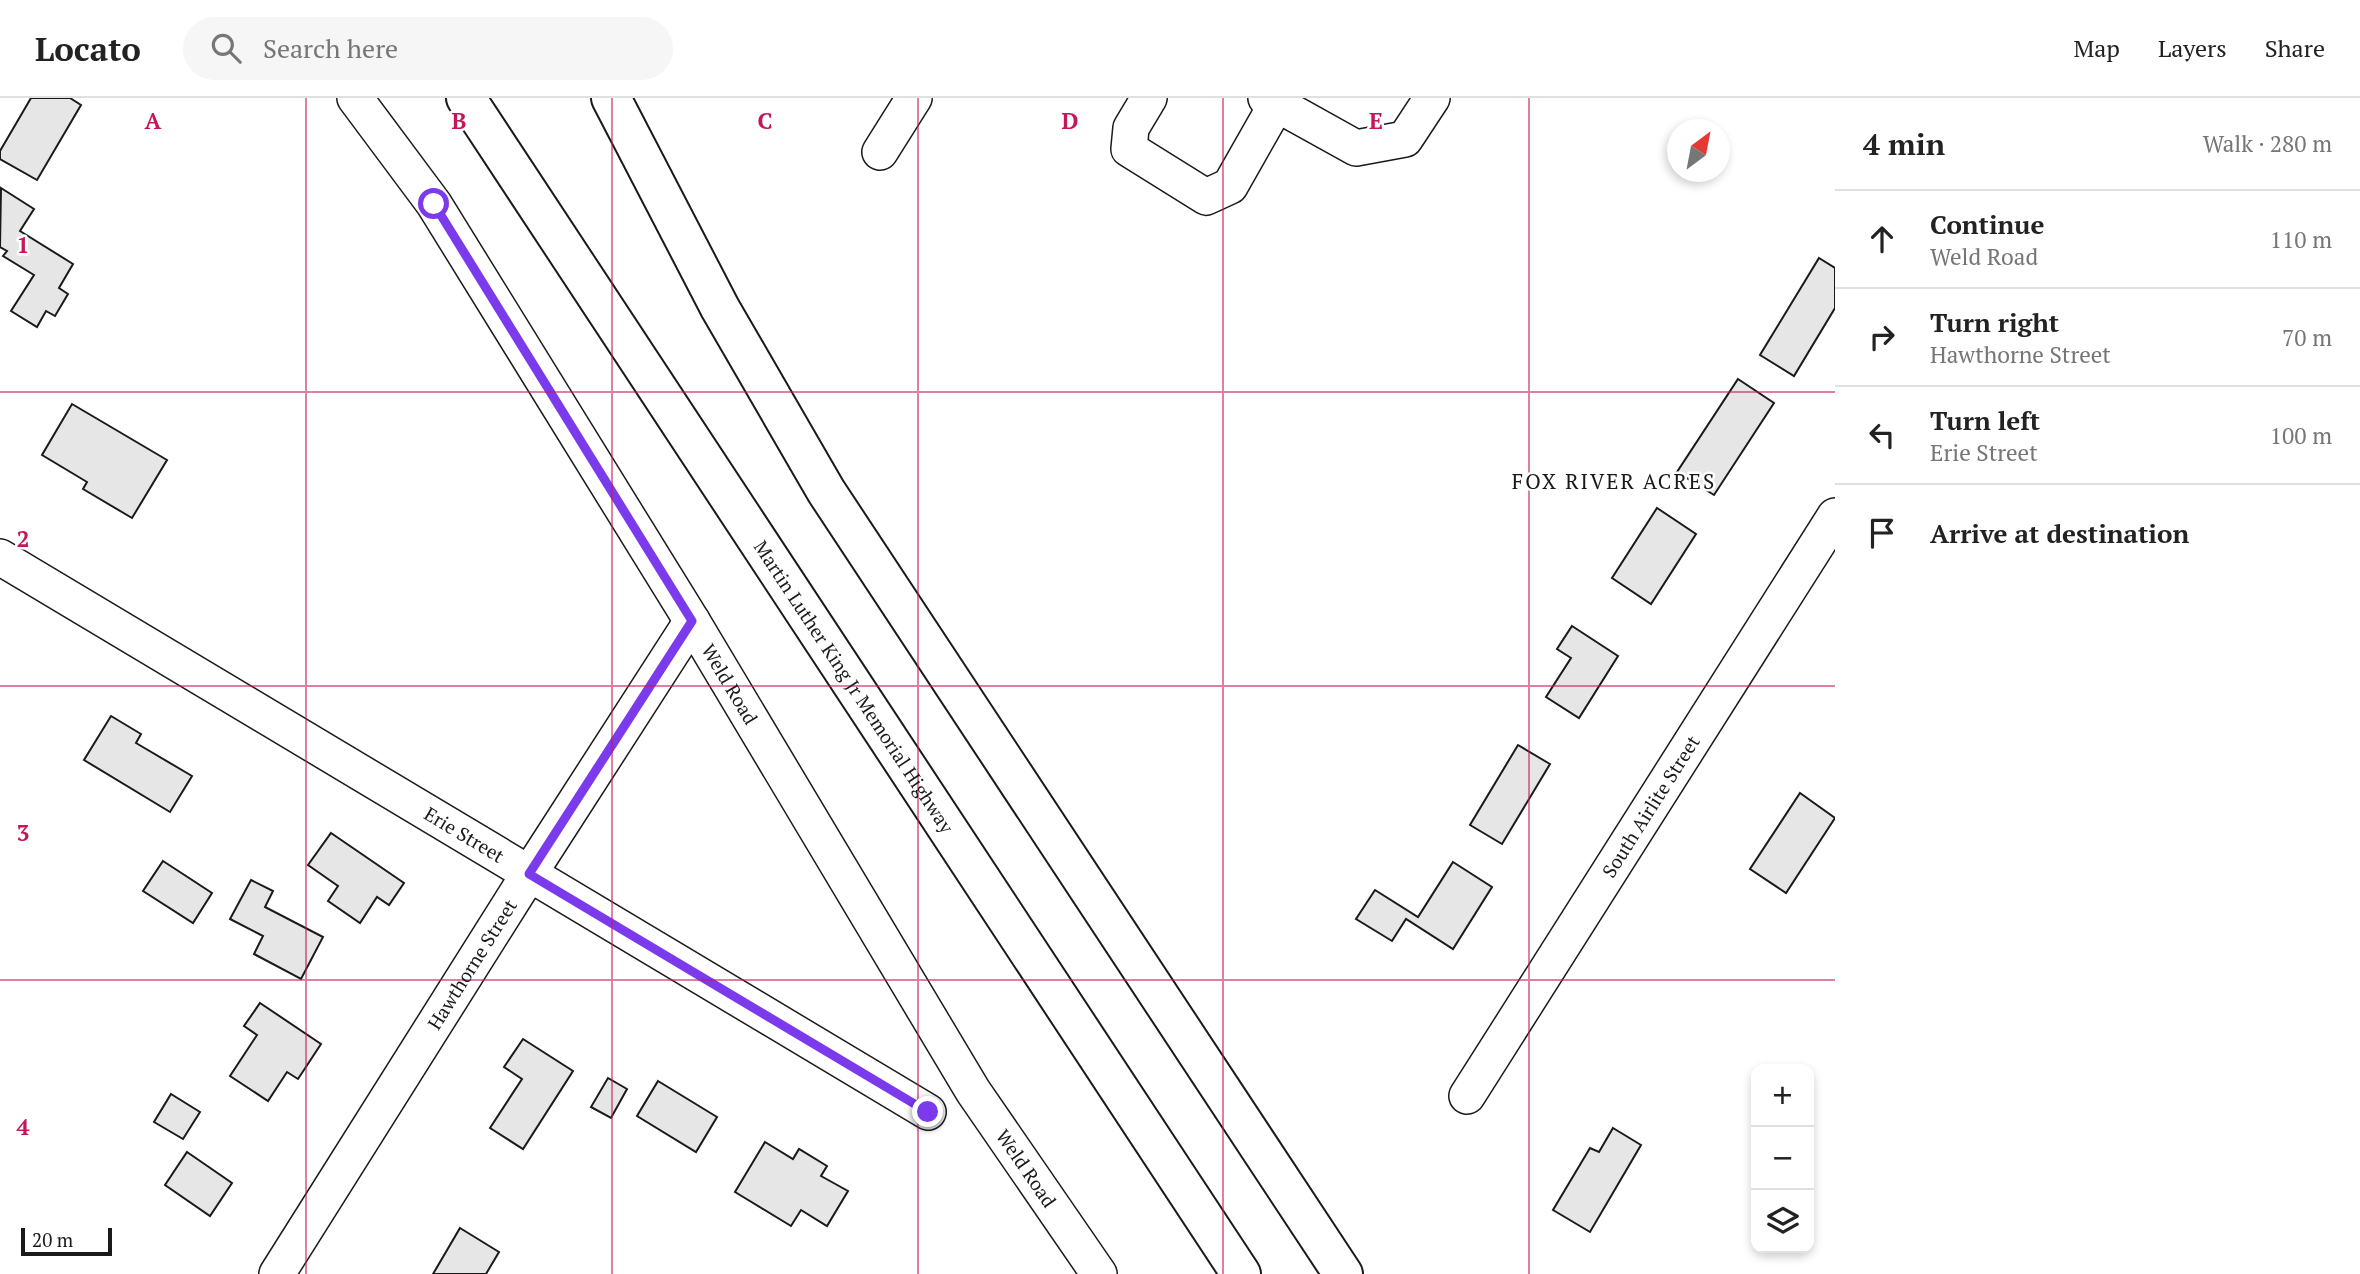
<!DOCTYPE html>
<meta charset="utf-8">
<style>
:root{--surface:#fff;--page:#f6f6f6;--text:#222;--muted:#767676;--line:#e0e0e0}
body{margin:0;font-family:"PT Serif",serif;background:var(--page);color:var(--text)}
.controls{position:absolute;right:21px;bottom:21px;display:grid;overflow:hidden;border-radius:14px;box-shadow:0 4px 10px #0003}
.controls button{width:63px;height:63px;display:grid;place-items:center;padding:0;border:0;border-bottom:2px solid var(--line);background:var(--surface);color:var(--text);font:35px sans-serif}
.compass{position:absolute;left:1667px;top:21px;width:63px;height:63px;border-radius:50%;background:var(--surface);box-shadow:0 4px 10px #0003;rotate:32deg}
.scale{position:absolute;left:21px;bottom:18px;width:91px;box-sizing:border-box;padding-left:7px;border:4px solid #1a1a1a;border-top:0;font-size:19px;line-height:24px;white-space:nowrap;color:#1a1a1a;-webkit-text-stroke:5px #fff;paint-order:stroke}
.stop{position:absolute;width:21px;height:21px;margin:-16px;border:5px solid #7c3aed;border-radius:50%;background:#fff}
.stop.end{background:#7c3aed;border-color:#fff;box-shadow:0 2px 7px #0008}
.list{margin:0;padding:0;list-style:none}
h2{display:flex;justify-content:space-between;align-items:center;height:91px;margin:0;padding:0 28px;font-size:30px}
h2 small{font-size:23px;font-weight:400;color:var(--muted)}
.list li{display:grid;grid-template-columns:46px 1fr auto;gap:21px;align-items:center;box-sizing:border-box;height:98px;padding:0 28px;border-top:2px solid var(--line)}
.list b{display:block;font-size:26px;white-space:nowrap}
.list p{margin:0;font-size:23px;white-space:nowrap;color:var(--muted)}
.list em{font-size:23px;font-style:normal;color:var(--muted)}
.icon{flex:none;width:38px;height:38px;fill:none;stroke:currentColor;stroke-width:2;stroke-linecap:round;stroke-linejoin:round}
.map{position:relative;flex:none;width:1835px;height:1176px;overflow:hidden}
header{display:flex;align-items:center;gap:42px;box-sizing:border-box;height:98px;padding:0 35px;background:var(--surface);border-bottom:2px solid var(--line)}
header strong{font-size:33px}
nav{display:flex;gap:38px;margin-inline-start:auto;font-size:24px}
.search{width:490px;height:63px;background:var(--page);display:flex;align-items:center;gap:18px;box-sizing:border-box;padding:0 24px;border-radius:38px;color:var(--muted);font-size:26px}
main{display:flex}
aside{flex:1;background:var(--surface)}
.map>svg:first-child{display:block}
.building{fill:#e6e6e6;stroke:#1a1a1a;stroke-width:2}
.lines{fill:none;stroke-linecap:round;stroke-linejoin:round}
.minor-casing{stroke:#1a1a1a;stroke-width:38}
.highway-casing{stroke:#1a1a1a;stroke-width:42}
.minor{stroke:#fff;stroke-width:35}
.highway{stroke:#fff;stroke-width:38}
.route{stroke:#7c3aed;stroke-width:9}
.grid{fill:none;stroke:#c2185b;stroke-width:2;stroke-opacity:0.55}
.labels{text-anchor:middle;stroke-width:5;stroke-linejoin:round;paint-order:stroke}
.street-label{font-size:19px;fill:#1a1a1a;stroke:#fff}
.neighbourhood-label{font-size:21px;letter-spacing:2px;fill:#1a1a1a;stroke:#fff}
.grid-label{font-size:23px;text-anchor:middle;font-weight:bold;fill:#c2185b;stroke:#fff;stroke-width:5;stroke-linejoin:round;paint-order:stroke}
</style>
<header>
<strong>Locato</strong>
<div class="search"><svg class="icon" aria-label="search" viewBox="0 0 24 24"><circle cx="10" cy="10" r="6"/><path d="M15 15l6 6"/></svg>Search here</div>
<nav><a>Map</a><a>Layers</a><a>Share</a></nav>
</header>
<main>
<div class="map">
<svg width="1835" height="1176" viewBox="0 0 1835 1176">
<rect width="100%" height="100%" fill="#fff"/>
<g class="building">
<path d="M31,0H70L81,7L37,82L0,61V53Z"/>
<path d="M1,90L34,111L20,133L73,166L59,190L68,196L55,218L46,213L37,229L11,213L34,177L3,158L7,153L0,149Z"/>
<path d="M1819,160L1835,170V210L1794,278L1760,257Z"/>
<path d="M1738,281L1774,305L1714,397L1677,374Z"/>
<path d="M72,306L167,362L132,420L83,391L87,384L42,357Z"/>
<path d="M1657,410L1696,436L1651,506L1612,480Z"/>
<path d="M1572,528L1618,558L1579,620L1546,599L1571,560L1557,551Z"/>
<path d="M111,618L141,636L136,645L192,678L170,714L84,662Z"/>
<path d="M1518,647L1550,666L1502,746L1470,727Z"/>
<path d="M1800,695L1835,720L1786,795L1750,771Z"/>
<path d="M331,735L404,785L389,807L377,799L360,825L328,803L338,788L308,767Z"/>
<path d="M163,763L212,795L193,825L143,793Z"/>
<path d="M1453,764L1492,789L1453,851L1406,821L1392,843L1356,821L1375,792L1418,819Z"/>
<path d="M251,782L273,793L265,809L323,839L301,881L254,856L263,838L230,821Z"/>
<path d="M260,905L321,946L298,981L287,974L268,1003L230,978L257,937L244,928Z"/>
<path d="M523,941L573,973L523,1051L490,1030L522,981L504,969Z"/>
<path d="M608,980L627,991L611,1020L591,1009Z"/>
<path d="M658,983L717,1019L696,1054L637,1018Z"/>
<path d="M171,996L200,1014L183,1041L154,1024Z"/>
<path d="M1613,1030L1641,1047L1590,1134L1553,1112L1590,1050L1599,1054Z"/>
<path d="M765,1044L793,1061L799,1051L827,1068L821,1078L848,1093L827,1128L801,1112L791,1128L735,1094Z"/>
<path d="M187,1054L232,1085L210,1118L165,1087Z"/>
<path d="M460,1130L499,1154L486,1176H433Z"/>
</g>
<g class="lines">
<g class="minor-casing">
<g id="minor">
<path id="s1" d="M355,0L434,106L692,523L973,993L1099,1176"/>
<path d="M1149,0L1131,30L1129,51L1206,99L1230,88L1276,7"/>
<path d="M1266,0L1356,50L1405,41L1432,0"/>
<path d="M880,54L914,0"/>
<path id="s2" d="M0,459L928,1014"/>
<path id="s3" d="M1467,998L1835,418"/>
<path id="s4" d="M277,1176L529,776L692,523"/>
</g>
</g>
<g class="highway-casing">
<g id="highway">
<path id="s5" d="M466,0L1241,1176"/>
<path d="M611,0L720,210L826,393L1343,1176"/>
</g>
</g>
<use href="#minor" class="minor"/>
<use href="#highway" class="highway"/>
</g>
<g class="lines">
<path class="route" d="M434,106L692,523L529,776L928,1014"/>
</g>
<path class="grid" d="M306,0V1176M612,0V1176M918,0V1176M1223,0V1176M1529,0V1176M0,294H1835M0,588H1835M0,882H1835"/>
<g class="labels">
<g class="street-label">
<text dy="7" stroke="none"><textPath href="#s1" startOffset="696">Weld Road</textPath></text>
<text dy="7" stroke="none"><textPath href="#s5" startOffset="705">Martin Luther King Jr Memorial Highway</textPath></text>
<text dy="7" stroke="none"><textPath href="#s3" startOffset="343">South Airlite Street</textPath></text>
<text dy="7" stroke="none"><textPath href="#s2" startOffset="541">Erie Street</textPath></text>
<text dy="7" stroke="none"><textPath href="#s4" startOffset="366">Hawthorne Street</textPath></text>
<text dy="7" stroke="none"><textPath href="#s1" startOffset="1264">Weld Road</textPath></text>
</g>
<g class="neighbourhood-label">
<text x="1614" y="391">FOX RIVER ACRES</text>
</g>
</g>
<g class="grid-label">
<text x="153" y="31">A</text>
<text x="459" y="31">B</text>
<text x="765" y="31">C</text>
<text x="1070" y="31">D</text>
<text x="1376" y="31">E</text>
<text x="23" y="155">1</text>
<text x="23" y="449">2</text>
<text x="23" y="743">3</text>
<text x="23" y="1037">4</text>
</g>
</svg>
<div class="controls">
<button>+</button>
<button>−</button>
<button><svg class="icon" aria-label="layers" viewBox="0 0 24 24"><path d="M12 4l9 5-9 5-9-5zM3 14l9 5 9-5"/></svg></button>
</div>
<svg class="compass" viewBox="-18 -18 36 36"><path d="M0-13l5 13h-10z" fill="#e53935"/><path d="M0 13l5-13h-10z" fill="#767676"/></svg>
<div class="scale">20 m</div>
<div class="stop" style="left:434px;top:106px"></div>
<div class="stop end" style="left:928px;top:1014px"></div>
</div>
<aside>
<h2>4 min<small>Walk · 280 m</small></h2>
<ul class="list">
<li><svg class="icon" aria-label="ahead" viewBox="0 0 24 24"><path d="M12 20V5M6 11l6-6 6 6"/></svg><div><b>Continue</b><p>Weld Road</p></div><em>110 m</em></li>
<li><svg class="icon" aria-label="right" viewBox="0 0 24 24"><path d="M7 20v-9h11M14 6l5 5-5 5"/></svg><div><b>Turn right</b><p>Hawthorne Street</p></div><em>70 m</em></li>
<li><svg class="icon" aria-label="left" viewBox="0 0 24 24"><path d="M17 20v-9H6M10 6l-5 5 5 5"/></svg><div><b>Turn left</b><p>Erie Street</p></div><em>100 m</em></li>
<li><svg class="icon" aria-label="arrive" viewBox="0 0 24 24"><path d="M6 21V4h12l-3 4 3 4H6"/></svg><div><b>Arrive at destination</b></div></li>
</ul>
</aside>
</main>
